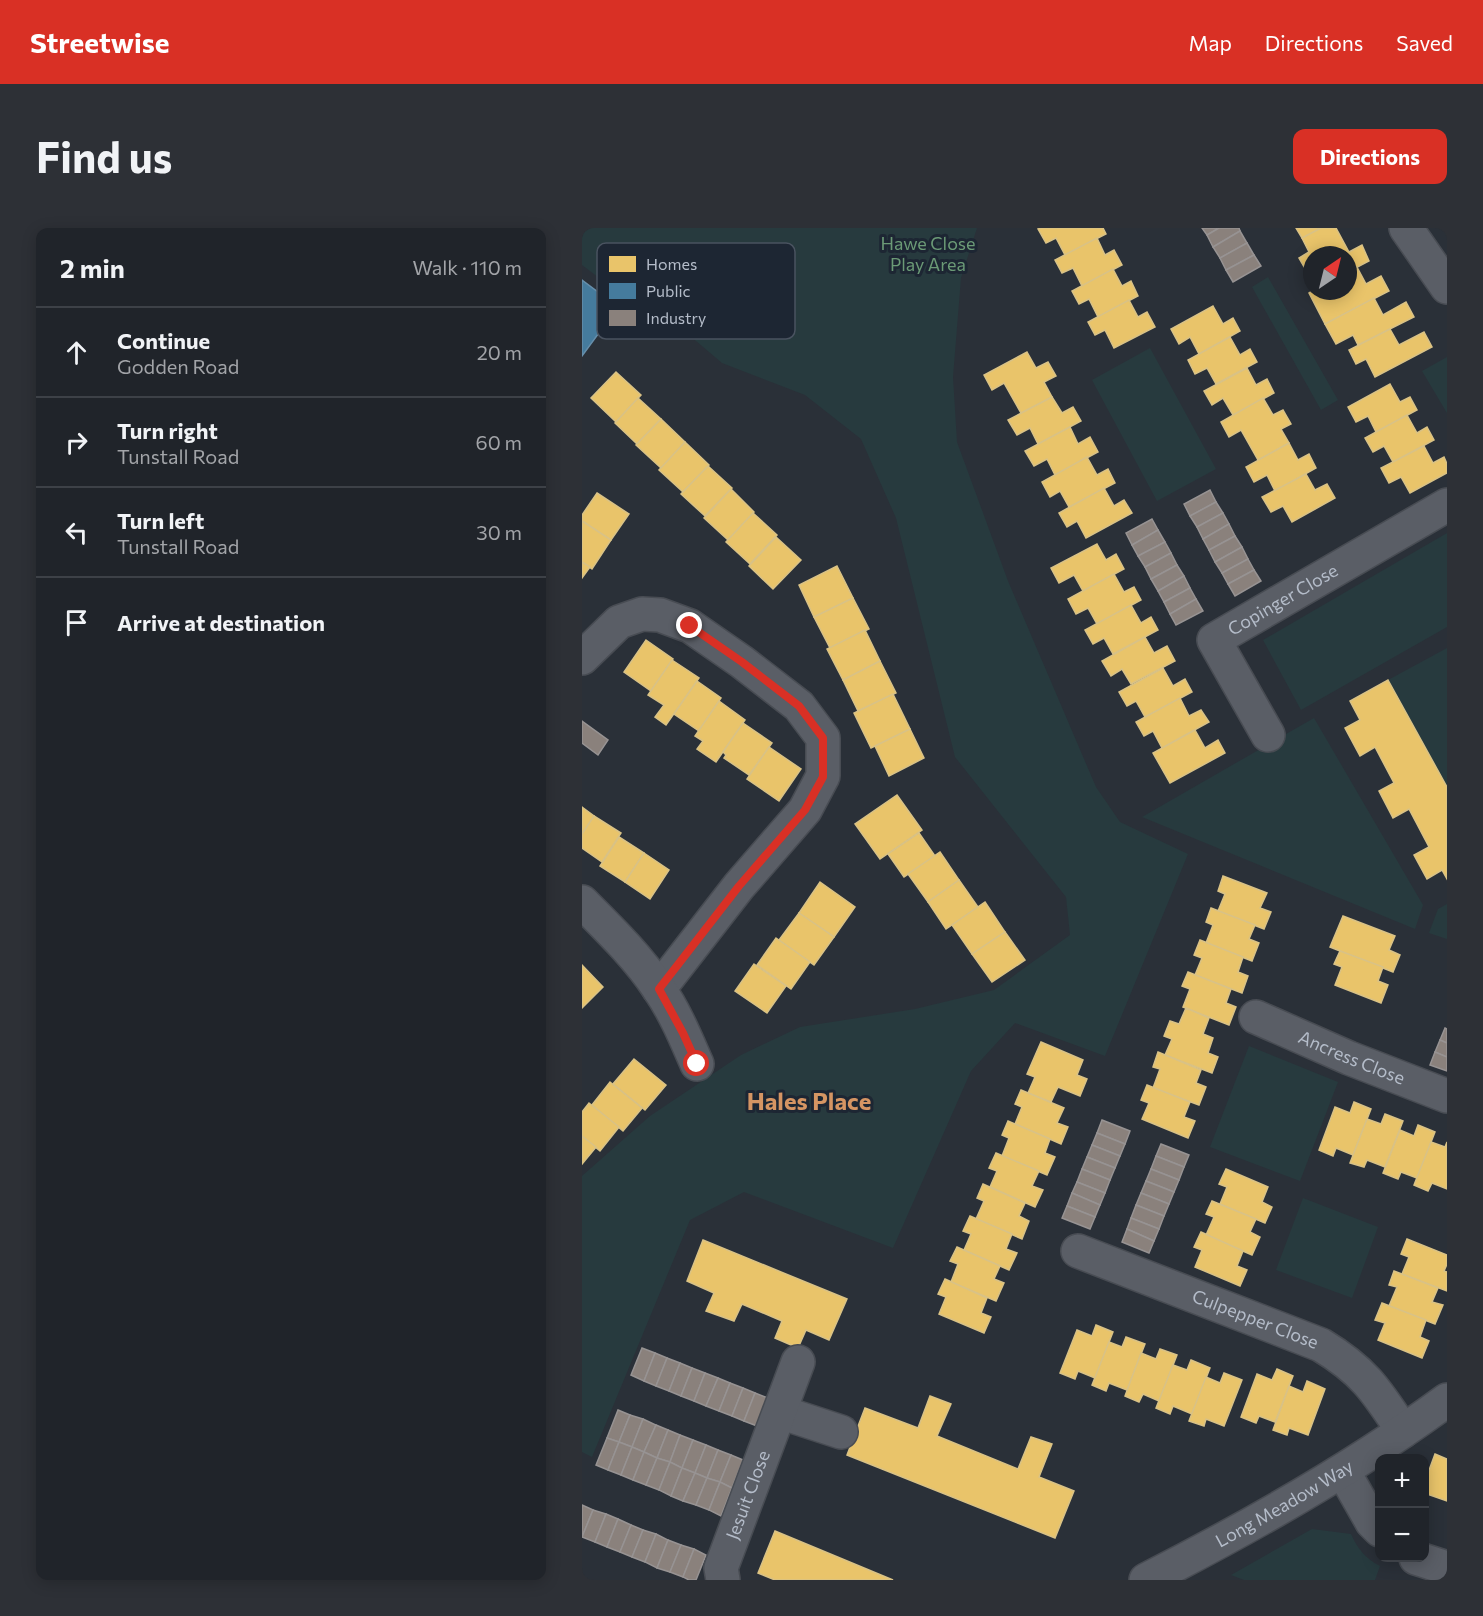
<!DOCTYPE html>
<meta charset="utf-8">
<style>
:root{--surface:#20242a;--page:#2d3036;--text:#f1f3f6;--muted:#a2a4a8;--line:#3d4147;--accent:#d93025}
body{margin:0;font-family:Commissioner,sans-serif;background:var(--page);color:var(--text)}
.controls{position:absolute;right:18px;bottom:18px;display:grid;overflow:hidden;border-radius:12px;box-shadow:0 3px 15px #0003}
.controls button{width:54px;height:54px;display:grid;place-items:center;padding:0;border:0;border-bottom:2px solid var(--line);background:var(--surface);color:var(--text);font:30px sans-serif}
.compass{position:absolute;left:721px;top:18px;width:54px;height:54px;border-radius:50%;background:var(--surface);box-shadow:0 3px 15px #0003;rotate:35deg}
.stop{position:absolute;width:18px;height:18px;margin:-14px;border:4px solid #d93025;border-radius:50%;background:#fff}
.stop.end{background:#d93025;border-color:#fff;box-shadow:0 2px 6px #0008}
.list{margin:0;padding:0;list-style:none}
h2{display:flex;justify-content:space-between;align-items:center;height:78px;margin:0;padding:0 24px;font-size:26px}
h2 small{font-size:20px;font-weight:400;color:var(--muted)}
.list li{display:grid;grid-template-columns:39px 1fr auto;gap:18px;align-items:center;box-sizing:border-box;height:90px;padding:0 24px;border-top:2px solid var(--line)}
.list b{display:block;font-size:22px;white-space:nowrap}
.list p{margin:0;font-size:20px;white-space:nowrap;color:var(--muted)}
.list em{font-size:20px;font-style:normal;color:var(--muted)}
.icon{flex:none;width:33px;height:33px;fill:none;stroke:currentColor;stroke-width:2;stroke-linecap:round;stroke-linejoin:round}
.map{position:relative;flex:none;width:865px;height:1352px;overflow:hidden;border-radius:12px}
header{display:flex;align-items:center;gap:36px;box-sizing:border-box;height:84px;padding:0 30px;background:var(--accent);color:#fff}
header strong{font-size:28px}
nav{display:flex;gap:33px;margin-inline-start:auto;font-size:21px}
.intro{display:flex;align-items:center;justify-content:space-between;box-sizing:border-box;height:144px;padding:0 36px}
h1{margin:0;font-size:42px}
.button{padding:15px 27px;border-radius:12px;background:var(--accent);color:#fff;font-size:21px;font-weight:700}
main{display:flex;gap:36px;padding:0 36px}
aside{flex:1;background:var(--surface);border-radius:12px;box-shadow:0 3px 15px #0003}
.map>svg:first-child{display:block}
.green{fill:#273a3e}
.homes{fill:#e9c46a;stroke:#d9c286;stroke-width:1.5}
.public{fill:#457b9d;stroke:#668eaa;stroke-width:1.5}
.industry{fill:#8a817c;stroke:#979393;stroke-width:1.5}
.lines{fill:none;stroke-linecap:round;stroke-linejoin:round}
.minor-casing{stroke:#484c53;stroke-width:36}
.minor{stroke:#5a5e66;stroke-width:33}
.route{stroke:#d93025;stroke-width:8}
.labels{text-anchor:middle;stroke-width:6;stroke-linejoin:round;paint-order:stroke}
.park-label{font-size:18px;fill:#6b9a76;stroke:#1d2633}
.street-label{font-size:18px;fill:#b4bcc9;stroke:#1d2633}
.district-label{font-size:24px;font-weight:bold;fill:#d59563;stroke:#1d2633}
.key{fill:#1d2633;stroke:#4a5360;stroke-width:1.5}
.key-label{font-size:16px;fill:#b4bcc9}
</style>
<header>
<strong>Streetwise</strong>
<nav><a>Map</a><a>Directions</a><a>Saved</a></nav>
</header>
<div class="intro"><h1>Find us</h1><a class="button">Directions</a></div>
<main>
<aside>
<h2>2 min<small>Walk · 110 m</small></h2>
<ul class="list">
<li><svg class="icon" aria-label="ahead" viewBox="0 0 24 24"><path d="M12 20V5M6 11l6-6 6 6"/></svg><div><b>Continue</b><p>Godden Road</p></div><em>20 m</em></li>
<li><svg class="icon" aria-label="right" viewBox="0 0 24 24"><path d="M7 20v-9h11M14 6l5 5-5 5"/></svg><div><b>Turn right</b><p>Tunstall Road</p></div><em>60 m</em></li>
<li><svg class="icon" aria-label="left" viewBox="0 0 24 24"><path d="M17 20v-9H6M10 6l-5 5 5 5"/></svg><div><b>Turn left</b><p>Tunstall Road</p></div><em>30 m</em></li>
<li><svg class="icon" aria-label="arrive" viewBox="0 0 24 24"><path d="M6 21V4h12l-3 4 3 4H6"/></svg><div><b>Arrive at destination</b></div></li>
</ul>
</aside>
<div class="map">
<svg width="865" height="1352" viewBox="0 0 865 1352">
<rect width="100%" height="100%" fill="#2a3038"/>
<g class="green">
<path d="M0,0H395L379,50L371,149L375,214L426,353L514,559L538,594L606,626L523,828L433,795L389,843L311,1020L162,964L108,992L10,1229L0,1224V948L68,888L159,827L218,799L333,781L412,762L488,707L484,669L373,529L314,290L279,211L223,167L140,135L81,85L33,62L0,37Z"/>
<path d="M686,49L756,172L739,182L670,59Z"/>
<path d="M568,120L634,241L575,273L510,152Z"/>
<path d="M865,129V185L840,143Z"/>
<path d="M865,305V399L719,482L681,412Z"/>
<path d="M865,420V559L806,452Z"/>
<path d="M732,490L841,677L833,701L560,589Z"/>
<path d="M865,676V711L847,705L856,681Z"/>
<path d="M667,818L756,854L718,953L628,919Z"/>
<path d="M721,970L796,999L770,1070L694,1042Z"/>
<path d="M730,1301L769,1306C775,1320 784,1331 798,1338L793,1352H662L649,1347Z"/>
</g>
<g class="homes">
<path d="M459,0H521L524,6L483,27L474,10L464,15L456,1Z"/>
<path d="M714,0H739L720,10Z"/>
<path d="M739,0H754L767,24L780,17L787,33L766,44V27H730V41L725,44L717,30L727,24L720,10Z"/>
<path d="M515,10L523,27L532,22L540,37L500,58L491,40L480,45L473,32Z"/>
<path d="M775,39L784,56L799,48L807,63L743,96L727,65L730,63H766V44Z"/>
<path d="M531,41L540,58L549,53L556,68L516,89L507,71L497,76L490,63Z"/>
<path d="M792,70L801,87L824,74L832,89L776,117L771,107L754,116L743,96Z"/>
<path d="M547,72L556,89L565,84L573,99L532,120L523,102L513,107L506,94Z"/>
<path d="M631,78L641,96L651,90L658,103L617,126L608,109L597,116L589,101Z"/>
<path d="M808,101L817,117L842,104L850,119L793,149L784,131L774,136L767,122Z"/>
<path d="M648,109L658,127L668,121L675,134L634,156L625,140L613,146L606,132Z"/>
<path d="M445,124L454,140L466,134L474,148L462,154L470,169L439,185L422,155L410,162L402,147Z"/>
<path d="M665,140L674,157L685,151L692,165L651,187L641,170L630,177L622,163Z"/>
<path d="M34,144L59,167L34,194L9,170Z"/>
<path d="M808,156L818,174L828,169L835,182L794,204L786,188L774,194L766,179Z"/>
<path d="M470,169L480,185L491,179L499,193L456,216L448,200L435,207L426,192Z"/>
<path d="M56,170L79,191L55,216L33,195Z"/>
<path d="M681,170L691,187L701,182L709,196L699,201L707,215L676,232L659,202L647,209L639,194Z"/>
<path d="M825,187L835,205L845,199L852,212L811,234L802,218L791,224L783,210Z"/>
<path d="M79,191L103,214L79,240L54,217Z"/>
<path d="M488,199L496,216L508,209L516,224L473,247L465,231L452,238L443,223Z"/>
<path d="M103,214L127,237L101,264L77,242Z"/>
<path d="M707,215L716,232L727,226L734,240L693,263L685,247L672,254L664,239Z"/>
<path d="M842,218L851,235L862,229L865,236V245L828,265L819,249L807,255L799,240Z"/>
<path d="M505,229L515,247L526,241L533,255L487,279L478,263L468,269L460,254Z"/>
<path d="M126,238L150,260L123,288L99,266Z"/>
<path d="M724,246L733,262L745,256L753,270L710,294L701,278L689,284L680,269Z"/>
<path d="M522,260L532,278L542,272L550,285L504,310L495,293L485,299L477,285Z"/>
<path d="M149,261L172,284L146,312L122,290Z"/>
<path d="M15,265L47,286L29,312L0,293V287Z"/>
<path d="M171,285L195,307L168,336L144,314Z"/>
<path d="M0,293L29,312L10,341L0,334Z"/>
<path d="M194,309L219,332L191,361L167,338Z"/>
<path d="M515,316L524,332L534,326L542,341L501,363L492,347L477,355L469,340Z"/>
<path d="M0,334L8,339L0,350Z"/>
<path d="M255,338L271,370L232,389L217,357Z"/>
<path d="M532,346L542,364L552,359L559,372L515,396L506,380L494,386L486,371Z"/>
<path d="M271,370L287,401L248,420L232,389Z"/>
<path d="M549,377L559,395L569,389L576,402L531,426L522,410L511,416L503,402Z"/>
<path d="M283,402L298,433L261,452L245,421Z"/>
<path d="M563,409L572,425L585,418L593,433L549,456L540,441L529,448L520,433Z"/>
<path d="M64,412L91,431L69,463L42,444Z"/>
<path d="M90,432L117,450L84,497L73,489L82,477L66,467Z"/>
<path d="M298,433L314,465L276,483L261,452Z"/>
<path d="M581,440L591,458L603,451L610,464L563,489L554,473L545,478L537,464Z"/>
<path d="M806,452L865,559V651L860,642L845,651L832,627L847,619L827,581L811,590L797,563L812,555L793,519L778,528L763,500L778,492L768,473Z"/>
<path d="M115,453L139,470L117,503L92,486Z"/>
<path d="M311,466L328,501L289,520L272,485Z"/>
<path d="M598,470L607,488L619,482L627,494L580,520L571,503L562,508L554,494Z"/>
<path d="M137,473L163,492L134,534L115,521L121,513L113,508Z"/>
<path d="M161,495L190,515L167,547L142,530L144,527L141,524Z"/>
<path d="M328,501L342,530L307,548L293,518Z"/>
<path d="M613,502L623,520L636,512L643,525L588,555L571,525Z"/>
<path d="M187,519L219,541L197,573L165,551Z"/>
<path d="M315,567L340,602L298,631L273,596Z"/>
<path d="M0,579L12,588L0,606Z"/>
<path d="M12,588L39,605L20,634L0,620V606Z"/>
<path d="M337,605L353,628L322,649L306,626Z"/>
<path d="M37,609L62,625L43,654L18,638Z"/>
<path d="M358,624L377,652L346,674L326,646Z"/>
<path d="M62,625L87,642L68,671L43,654Z"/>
<path d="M641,648L685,665L678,680L689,684L682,701L636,683L643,666L636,663Z"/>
<path d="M377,652L396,679L364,701L346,674Z"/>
<path d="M238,654L273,679L252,709L217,685Z"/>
<path d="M403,674L423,704L390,726L370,697Z"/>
<path d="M629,680L673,697L667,711L677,715L670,733L624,715L631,697L624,694Z"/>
<path d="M217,685L252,709L232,737L197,712Z"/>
<path d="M761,688L813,708L807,722L818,727L811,744L748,719Z"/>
<path d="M423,704L443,732L410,754L390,726Z"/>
<path d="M194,710L228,734L209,761L175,737Z"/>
<path d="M618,712L661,729L656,744L666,748L660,765L613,747L620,730L612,727Z"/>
<path d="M758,723L801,739L796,753L806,757L799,775L753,757L760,739L752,736Z"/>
<path d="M172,736L204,758L185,785L153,763Z"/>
<path d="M0,737L21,759L0,780Z"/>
<path d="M606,744L649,761L644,775L654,779L647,797L601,779L608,761L600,758Z"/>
<path d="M604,780L627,790L621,806L631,810L626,825L636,829L630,845L583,827L590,811L582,808L588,793L597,796Z"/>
<path d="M459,814L501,832L495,847L505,851L498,868L476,859L469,874L446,865L453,849L445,846Z"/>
<path d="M576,824L619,842L614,855L624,859L617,877L571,860L578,841L571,839Z"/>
<path d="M52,831L84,857L63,882L31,856Z"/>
<path d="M28,854L60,880L41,903L10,877Z"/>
<path d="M565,857L608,874L602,889L613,893L606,910L560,891L567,875L559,872Z"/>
<path d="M439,862L482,880L475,895L486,899L479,916L433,896L440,879L433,876Z"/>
<path d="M772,874L789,881L771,927L754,920L751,928L737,922L753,879L768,885Z"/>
<path d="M7,875L37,899L18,923L0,908V884Z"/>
<path d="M803,886L821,893L803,939L785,932L782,939L768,935L785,891L799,896Z"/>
<path d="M426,893L468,911L463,925L473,929L465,947L420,928L427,910L420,907Z"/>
<path d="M836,897L853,904L835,950L819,944L816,951L801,945L818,902L832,908Z"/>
<path d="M0,908L14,919L0,936Z"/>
<path d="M849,914L863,919L865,914V961L850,955L846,963L832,957Z"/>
<path d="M414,925L457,943L450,958L461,962L453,979L408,959L415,943L407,940Z"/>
<path d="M644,941L686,959L680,974L690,979L683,995L638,976L645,959L637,956Z"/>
<path d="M401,956L443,975L437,988L447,993L440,1011L394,991L402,973L395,970Z"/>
<path d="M630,973L674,991L668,1004L678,1009L670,1027L624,1007L632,989L624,986Z"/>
<path d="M388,988L430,1006L424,1021L435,1025L427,1042L382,1022L389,1006L381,1003Z"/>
<path d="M619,1004L661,1023L655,1038L665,1042L658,1058L613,1039L620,1022L612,1019Z"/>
<path d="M825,1011L865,1027V1036L862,1043L865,1044V1063L820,1046L827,1029L819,1026Z"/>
<path d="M121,1012L265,1071L247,1112L224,1102L216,1120L193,1110L200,1093L160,1076L152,1093L124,1083L132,1065L105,1053Z"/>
<path d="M375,1019L418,1038L412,1051L422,1055L414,1073L369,1054L376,1036L368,1033Z"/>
<path d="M812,1043L856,1060L850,1074L861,1077L853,1096L807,1078L815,1059L807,1057Z"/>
<path d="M363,1051L405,1070L399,1085L409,1089L402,1105L357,1086L364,1069L356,1066Z"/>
<path d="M800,1075L844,1092L838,1109L847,1113L840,1130L796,1112L803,1095L793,1092Z"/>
<path d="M514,1097L531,1104L513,1150L496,1143L493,1151L478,1145L495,1102L510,1108Z"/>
<path d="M544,1109L563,1116L545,1162L527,1155L524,1163L510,1157L527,1114L540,1119Z"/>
<path d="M578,1121L595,1127L577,1173L561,1166L557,1174L543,1168L559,1125L574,1131Z"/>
<path d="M609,1132L628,1140L610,1186L591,1178L588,1186L574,1180L591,1137L605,1142Z"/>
<path d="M695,1141L711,1148L693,1194L677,1188L674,1195L659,1189L675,1146L690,1152Z"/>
<path d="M642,1145L660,1152L642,1198L624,1191L622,1198L607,1193L624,1149L638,1155Z"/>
<path d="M725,1153L743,1161L726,1207L707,1200L705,1207L691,1202L707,1158L721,1164Z"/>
<path d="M348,1168L369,1176L355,1208L436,1241L449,1209L470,1216L457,1249L492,1263L473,1310L265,1227L283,1180L336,1200Z"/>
<path d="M853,1226L865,1231V1273L842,1265V1256Z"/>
<path d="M193,1303L311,1352H193L176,1345Z"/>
</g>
<path class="public" d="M0,52L36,79L0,128Z"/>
<g class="industry">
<path d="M620,0H637L625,7Z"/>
<path d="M637,0H657L658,3L631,19L625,7Z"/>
<path d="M658,3L665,15L638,30L631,19Z"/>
<path d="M665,15L672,27L644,42L638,30Z"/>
<path d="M672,27L679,38L651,54L644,42Z"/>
<path d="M628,262L634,274L608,288L602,276Z"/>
<path d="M634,274L641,285L615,299L608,288Z"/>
<path d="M641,285L647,296L621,311L615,299Z"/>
<path d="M570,291L576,302L550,317L544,305Z"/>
<path d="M647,296L653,308L627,322L621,311Z"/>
<path d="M576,302L583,314L556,328L550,317Z"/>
<path d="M653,308L660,319L633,334L627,322Z"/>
<path d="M583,314L589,325L563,339L556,328Z"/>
<path d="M660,319L666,331L640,345L633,334Z"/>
<path d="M589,325L595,337L569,351L563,339Z"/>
<path d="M666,331L672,342L646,356L640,345Z"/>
<path d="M595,337L602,348L576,363L569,351Z"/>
<path d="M672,342L679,353L653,368L646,356Z"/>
<path d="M602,348L608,360L582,374L576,363Z"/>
<path d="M608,360L614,371L588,386L582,374Z"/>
<path d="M614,371L621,383L594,397L588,386Z"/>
<path d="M0,493L26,512L16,527L0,515Z"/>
<path d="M863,800L865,801V815L858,812Z"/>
<path d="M858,812L865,815V829L853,824Z"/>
<path d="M853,824L865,829V843L848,837Z"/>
<path d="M520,892L548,903L543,916L515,905Z"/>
<path d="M515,905L543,916L538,928L510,917Z"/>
<path d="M579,916L607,927L602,939L574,928Z"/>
<path d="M510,917L538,928L533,940L505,929Z"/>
<path d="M574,928L602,939L597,952L569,941Z"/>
<path d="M505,929L533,940L528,952L500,941Z"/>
<path d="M500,941L528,952L523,965L495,954Z"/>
<path d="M569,941L597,952L592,964L564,953Z"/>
<path d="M564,953L592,964L587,976L559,965Z"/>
<path d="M495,954L523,965L518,977L490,965Z"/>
<path d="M490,965L518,977L513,989L485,978Z"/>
<path d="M559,965L587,976L582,988L554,977Z"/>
<path d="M554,977L582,988L577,1001L549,990Z"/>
<path d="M485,978L513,989L508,1001L480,990Z"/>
<path d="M549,990L577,1001L572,1013L545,1001Z"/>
<path d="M545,1001L572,1013L567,1025L540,1014Z"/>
<path d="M60,1120L73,1125L62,1153L49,1147Z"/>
<path d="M73,1125L85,1130L74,1158L62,1153Z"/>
<path d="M85,1130L98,1135L87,1163L74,1158Z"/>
<path d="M98,1135L110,1140L99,1168L87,1163Z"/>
<path d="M110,1140L123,1145L112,1173L99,1168Z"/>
<path d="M123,1145L136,1150L124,1178L112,1173Z"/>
<path d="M136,1150L148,1155L137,1183L124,1178Z"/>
<path d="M148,1155L161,1160L150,1188L137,1183Z"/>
<path d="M161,1160L173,1165L162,1193L150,1188Z"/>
<path d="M173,1165L186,1170L175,1198L162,1193Z"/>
<path d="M36,1182L48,1187L37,1214L25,1210Z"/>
<path d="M48,1187L61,1191L50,1219L37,1214Z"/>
<path d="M61,1191L74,1197L62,1224L50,1219Z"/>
<path d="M74,1197L86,1202L75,1230L62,1224Z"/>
<path d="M86,1202L98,1207L88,1234L75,1230Z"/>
<path d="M98,1207L111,1212L100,1240L88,1234Z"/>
<path d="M25,1210L37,1214L26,1242L14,1237Z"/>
<path d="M111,1212L124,1217L113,1245L100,1240Z"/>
<path d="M37,1214L50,1219L39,1247L26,1242Z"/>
<path d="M124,1217L136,1222L125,1250L113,1245Z"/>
<path d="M50,1219L62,1224L51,1252L39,1247Z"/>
<path d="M136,1222L149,1227L138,1254L125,1250Z"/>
<path d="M62,1224L75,1230L64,1257L51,1252Z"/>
<path d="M149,1227L161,1232L150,1260L138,1254Z"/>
<path d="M75,1230L88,1234L77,1262L64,1257Z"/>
<path d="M88,1234L100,1240L89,1268L77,1262Z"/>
<path d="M100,1240L113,1245L101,1273L89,1268Z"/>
<path d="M113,1245L125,1250L114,1277L101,1273Z"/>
<path d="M125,1250L138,1254L127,1282L114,1277Z"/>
<path d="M138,1254L150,1260L139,1288L127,1282Z"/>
<path d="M0,1277L11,1282L0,1309Z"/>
<path d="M11,1282L24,1286L13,1314L0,1309Z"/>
<path d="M24,1286L36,1291L25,1319L13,1314Z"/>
<path d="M36,1291L49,1297L38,1324L25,1319Z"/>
<path d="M49,1297L61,1302L50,1329L38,1324Z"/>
<path d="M61,1302L74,1306L63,1334L50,1329Z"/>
<path d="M74,1306L86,1312L75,1340L63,1334Z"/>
<path d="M86,1312L99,1317L88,1344L75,1340Z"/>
<path d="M99,1317L112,1321L101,1349L88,1344Z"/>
<path d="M112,1321L124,1327L114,1352H107L101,1349Z"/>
</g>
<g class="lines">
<g class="minor-casing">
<g id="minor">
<path d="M824,0L865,59"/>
<path d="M0,430L37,394L60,386L78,387L108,398L160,434L217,478L241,510V548L223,582L157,658L77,761"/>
<path id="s1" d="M686,507L632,412L865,277"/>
<path d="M0,674C27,701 56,729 77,761C93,784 104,811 115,836"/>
<path id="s2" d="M674,789L767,830L865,868"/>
<path id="s3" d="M496,1023L739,1117C782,1143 794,1162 821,1203"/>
<path d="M198,1184L259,1204"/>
<path d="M761,1243L790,1294L798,1302"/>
<path d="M834,1330L865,1340"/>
<path id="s4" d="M141,1352L139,1340L216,1134"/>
<path id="s5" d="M564,1352C668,1299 771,1241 865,1172"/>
</g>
</g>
<use href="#minor" class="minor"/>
</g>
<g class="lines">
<path class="route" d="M108,398L160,434L217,478L241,510V549L223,582L157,658L77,761L101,805L115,836"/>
</g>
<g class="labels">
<g class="park-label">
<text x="346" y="22">Hawe Close<tspan x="346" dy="21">Play Area</tspan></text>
</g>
<g class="street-label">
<text dy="6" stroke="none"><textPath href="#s1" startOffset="189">Copinger Close</textPath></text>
<text dy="6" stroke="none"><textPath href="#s2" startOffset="104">Ancress Close</textPath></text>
<text dy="6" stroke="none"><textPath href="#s3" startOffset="190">Culpepper Close</textPath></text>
<text dy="6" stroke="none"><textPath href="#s4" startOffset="90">Jesuit Close</textPath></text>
<text dy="6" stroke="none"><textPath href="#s5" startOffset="158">Long Meadow Way</textPath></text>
</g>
<g class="district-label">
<text x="227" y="882">Hales Place</text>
</g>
</g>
<rect x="15" y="15" width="198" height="96" rx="9" class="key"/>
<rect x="27" y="28" width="27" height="16" fill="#e9c46a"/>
<rect x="27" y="55" width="27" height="16" fill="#457b9d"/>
<rect x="27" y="82" width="27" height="16" fill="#8a817c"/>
<g class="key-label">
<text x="64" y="42">Homes</text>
<text x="64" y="69">Public</text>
<text x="64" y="96">Industry</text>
</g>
</svg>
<div class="controls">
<button>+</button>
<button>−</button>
</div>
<svg class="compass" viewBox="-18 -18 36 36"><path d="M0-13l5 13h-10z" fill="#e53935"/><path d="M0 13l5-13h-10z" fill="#a2a4a8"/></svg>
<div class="stop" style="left:115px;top:836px"></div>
<div class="stop end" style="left:108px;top:398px"></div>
</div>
</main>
